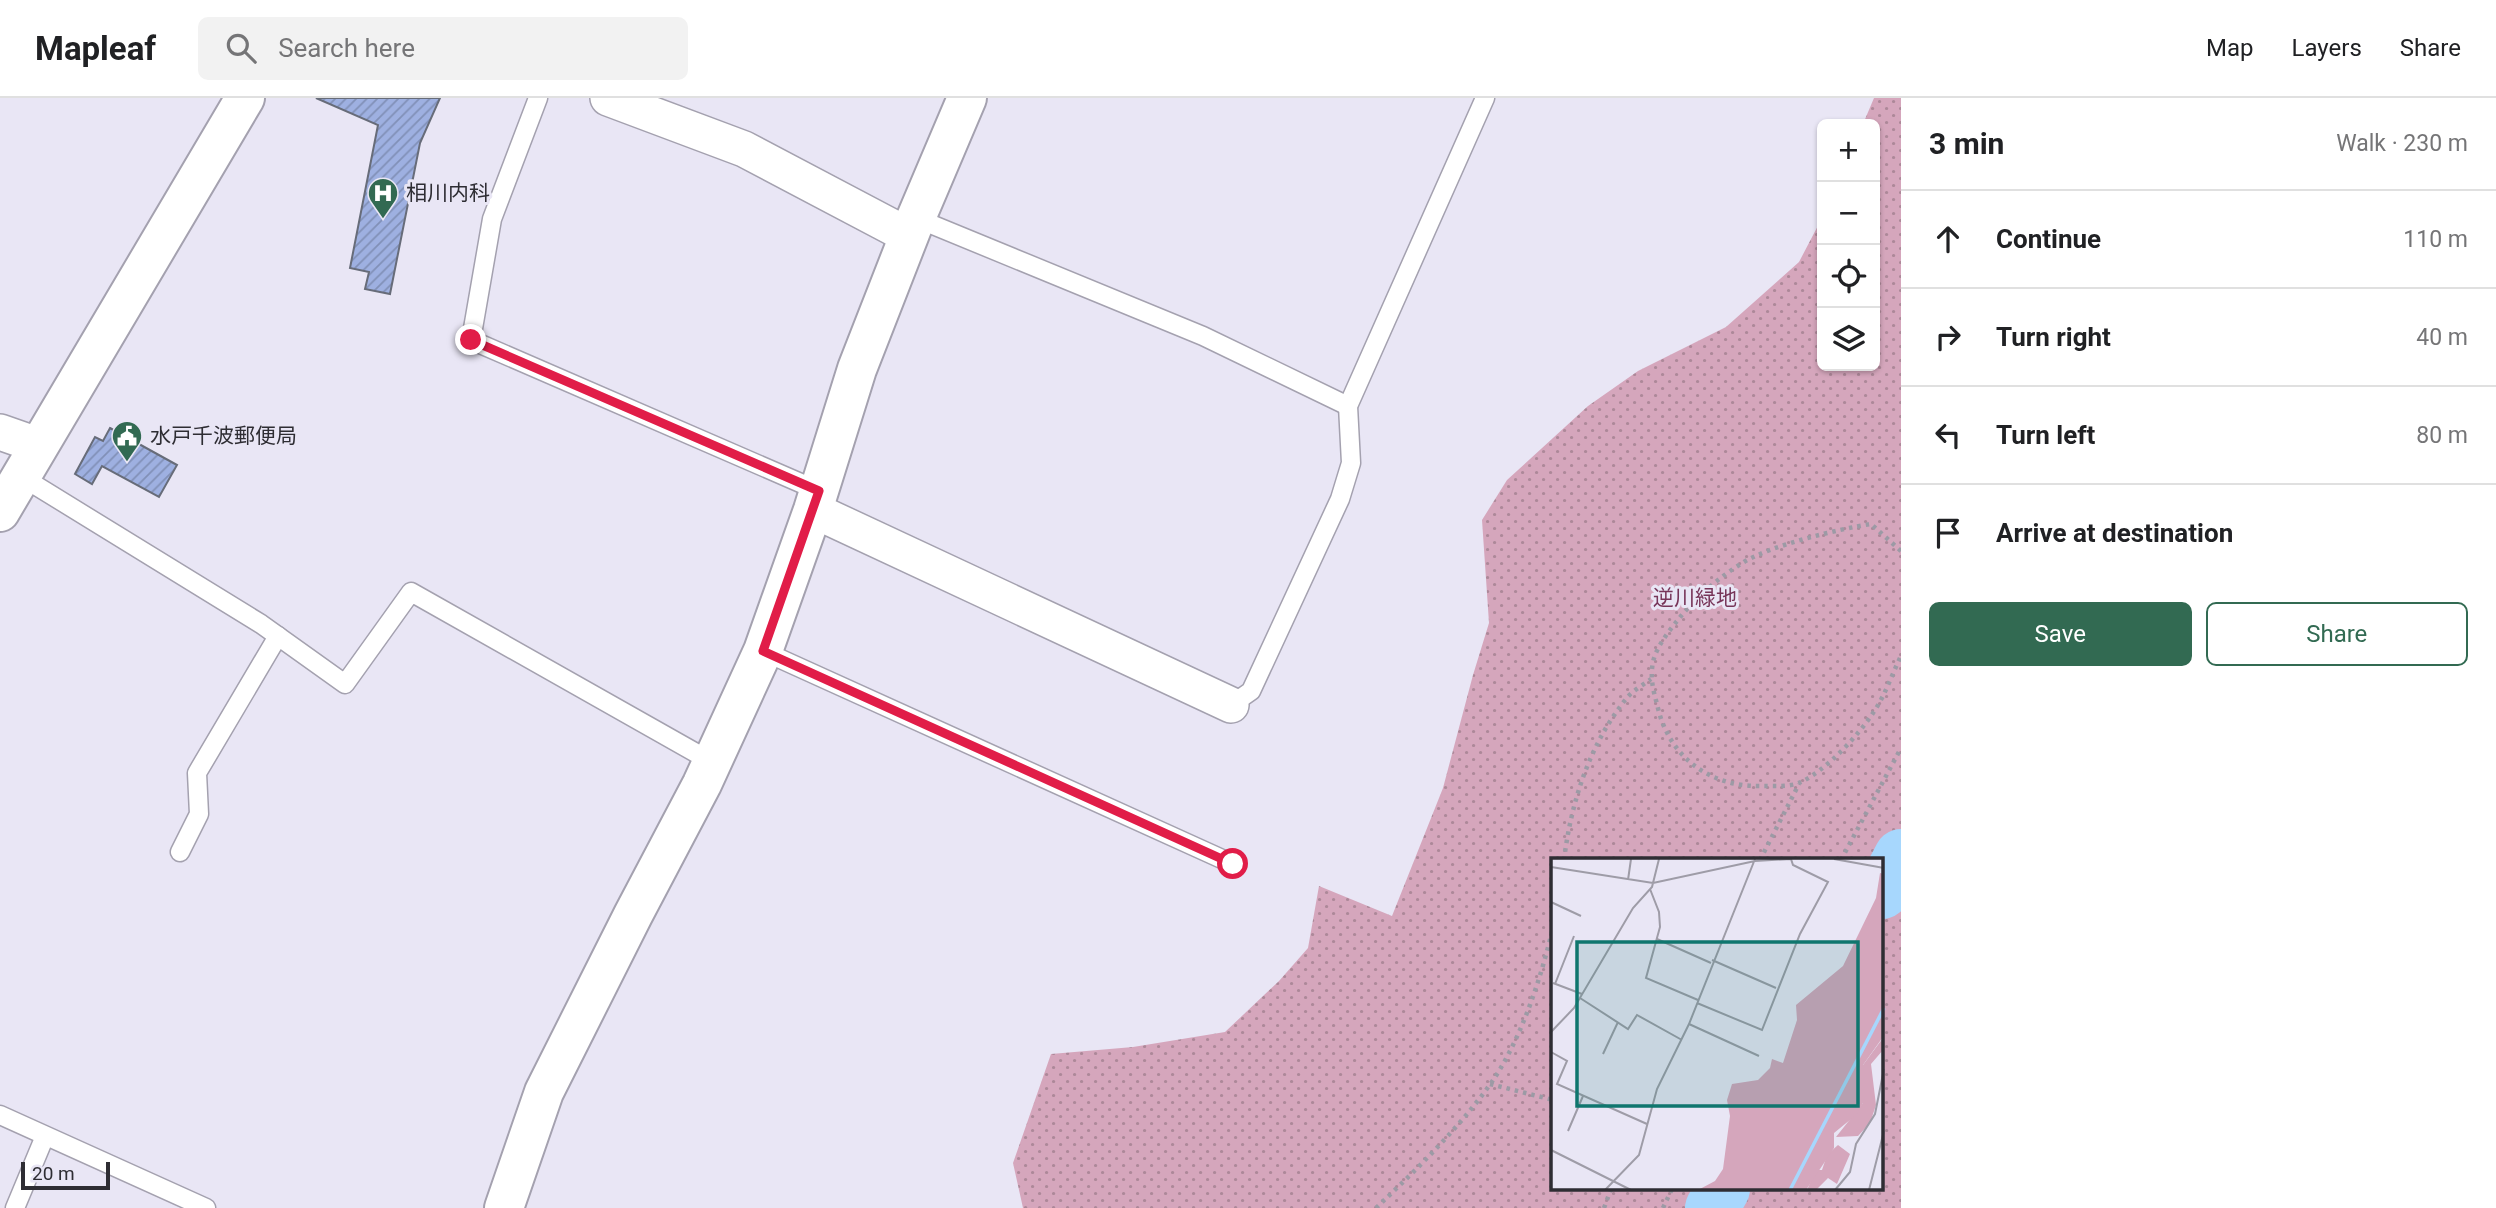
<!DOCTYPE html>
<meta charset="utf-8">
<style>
:root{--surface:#fff;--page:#f2f2f2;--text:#202124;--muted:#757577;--line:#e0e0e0;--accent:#326a52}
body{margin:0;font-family:Roboto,"Noto Sans JP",sans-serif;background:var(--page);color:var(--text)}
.controls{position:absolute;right:21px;top:21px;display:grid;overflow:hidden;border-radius:10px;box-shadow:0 2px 5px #0004}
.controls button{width:63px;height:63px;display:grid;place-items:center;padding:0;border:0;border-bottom:2px solid var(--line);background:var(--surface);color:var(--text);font:35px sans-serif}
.scale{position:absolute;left:21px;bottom:18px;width:89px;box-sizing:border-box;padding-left:7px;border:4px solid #2e2d33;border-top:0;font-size:19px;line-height:24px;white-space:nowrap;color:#2e2d33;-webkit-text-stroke:5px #e9e6f5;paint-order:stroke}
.stop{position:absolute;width:21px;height:21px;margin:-16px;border:5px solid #e11d48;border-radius:50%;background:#fff}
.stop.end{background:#e11d48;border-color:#fff;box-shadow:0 2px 7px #0008}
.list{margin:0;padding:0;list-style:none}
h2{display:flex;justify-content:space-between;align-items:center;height:91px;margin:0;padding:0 28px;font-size:30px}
h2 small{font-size:23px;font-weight:400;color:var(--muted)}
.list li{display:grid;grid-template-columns:46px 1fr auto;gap:21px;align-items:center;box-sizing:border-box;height:98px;padding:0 28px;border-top:2px solid var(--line)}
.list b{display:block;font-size:26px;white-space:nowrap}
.list em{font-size:23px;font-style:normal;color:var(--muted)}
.actions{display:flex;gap:14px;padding:21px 28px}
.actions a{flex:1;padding:16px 0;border:2px solid var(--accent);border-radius:10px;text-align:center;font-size:24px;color:var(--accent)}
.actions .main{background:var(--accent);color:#fff}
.icon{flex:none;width:38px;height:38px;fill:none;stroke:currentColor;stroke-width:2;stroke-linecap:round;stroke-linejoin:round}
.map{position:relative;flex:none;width:1901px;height:1110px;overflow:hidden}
header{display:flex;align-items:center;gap:42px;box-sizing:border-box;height:98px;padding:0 35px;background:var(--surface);border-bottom:2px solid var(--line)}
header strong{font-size:33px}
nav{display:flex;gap:38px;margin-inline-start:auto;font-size:24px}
.search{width:490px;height:63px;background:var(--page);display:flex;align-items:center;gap:18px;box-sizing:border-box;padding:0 24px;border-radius:10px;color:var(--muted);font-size:26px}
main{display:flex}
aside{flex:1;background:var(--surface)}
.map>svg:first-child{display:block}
.park{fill:url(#park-dots);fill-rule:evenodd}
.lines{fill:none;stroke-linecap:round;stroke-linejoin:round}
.river{stroke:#a7d7fd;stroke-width:54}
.building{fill:url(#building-hatch);stroke:#676c79;stroke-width:2}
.service-casing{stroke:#a4a1af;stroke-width:21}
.minor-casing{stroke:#a4a1af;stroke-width:38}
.tertiary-casing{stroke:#a4a1af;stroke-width:42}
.path{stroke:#9c9aa5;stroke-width:4.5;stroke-dasharray:3.5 5;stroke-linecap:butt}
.service{stroke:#fff;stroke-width:18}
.minor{stroke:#fff;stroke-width:35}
.tertiary{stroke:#fff;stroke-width:38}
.route{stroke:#e11d48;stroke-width:9}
.labels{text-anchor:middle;stroke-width:6;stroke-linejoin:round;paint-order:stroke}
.poi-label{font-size:21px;fill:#2e2d33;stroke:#e9e6f5;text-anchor:start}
.park-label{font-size:21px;fill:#773559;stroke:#e9e6f5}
.inset-river{fill:none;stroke:#a7d7fd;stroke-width:3.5}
.inset-road{fill:none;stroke:#9e9ca7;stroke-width:2}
.view{fill:#0f766e;fill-opacity:0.15;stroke:#0f766e;stroke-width:3.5}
.inset-edge{fill:none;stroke:#2e2d33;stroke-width:3.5}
</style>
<header>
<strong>Mapleaf</strong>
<div class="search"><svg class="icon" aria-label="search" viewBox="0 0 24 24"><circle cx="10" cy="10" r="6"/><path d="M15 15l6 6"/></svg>Search here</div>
<nav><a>Map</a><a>Layers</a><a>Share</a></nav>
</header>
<main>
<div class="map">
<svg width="1901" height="1110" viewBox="0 0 1901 1110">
<defs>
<pattern id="park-dots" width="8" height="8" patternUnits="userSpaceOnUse" patternTransform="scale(1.75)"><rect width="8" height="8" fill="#d5a6bc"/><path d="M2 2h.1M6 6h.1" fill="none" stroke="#ad8899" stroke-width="1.8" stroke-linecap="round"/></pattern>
<pattern id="building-hatch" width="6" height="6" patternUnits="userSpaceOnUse" patternTransform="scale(1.75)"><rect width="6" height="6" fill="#9eb0e1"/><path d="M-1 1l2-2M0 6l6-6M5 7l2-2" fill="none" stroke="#8190b7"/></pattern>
</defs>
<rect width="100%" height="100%" fill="#e9e6f5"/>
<path class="park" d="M1874,0H1901V1110H1023L1013,1065L1051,956L1133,949L1225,934L1279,883L1308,850L1319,788L1392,818L1443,690L1473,577L1489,525L1482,422L1507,382L1588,308L1638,273L1726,229L1799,164L1822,120V268H1875V26H1863ZM1553,762H1882V1091H1553Z"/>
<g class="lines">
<g class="river">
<path d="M1882,794L1901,758"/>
<path d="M1712,1110L1723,1091"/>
</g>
</g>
<g class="building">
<path d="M316,0H440L420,45L390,196L365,191L369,174L350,170L378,27Z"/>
<path d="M110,330L177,367L159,399L102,368L92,386L75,376L95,339L103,343Z"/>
</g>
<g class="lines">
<g class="service-casing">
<g id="service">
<path d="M538,0L492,121L471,242L819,393"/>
<path d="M916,120L1203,238L1348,308"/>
<path d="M22,379L261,526L345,586L411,494L712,664"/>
<path d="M763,553L1233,766"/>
<path d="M1231,607L1251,593L1340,401L1351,365L1348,308L1485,0"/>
<path d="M180,754L199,716L197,675L278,538"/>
<path d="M0,1017L206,1110"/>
<path d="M15,1110L45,1038"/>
</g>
</g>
<g class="minor-casing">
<g id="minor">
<path d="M608,0L744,51L909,138"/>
<path d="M0,334L40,348"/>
<path d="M813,412L1231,607"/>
</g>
</g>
<g class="tertiary-casing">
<g id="tertiary">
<path d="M0,414L245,0"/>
<path d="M504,1110L544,994L633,817L702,686L763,553L813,412L857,271L916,120L967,0"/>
</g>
</g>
<g class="path">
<path d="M1901,453L1871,426C1839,431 1772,447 1744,464C1719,479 1695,500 1677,523C1668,534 1656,550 1653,564C1650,579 1653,592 1657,606C1668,659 1710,690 1764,688C1775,688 1791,689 1801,684C1826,672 1857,639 1873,615C1885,598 1892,576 1901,558"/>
<path d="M1564,762C1571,705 1589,647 1626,601C1632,593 1643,587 1651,581"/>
<path d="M1760,762L1799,686"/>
<path d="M1841,762L1901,650"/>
<path d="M1490,986L1553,1002"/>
<path d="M1376,1110C1416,1072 1456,1033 1489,988C1520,945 1541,881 1553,829"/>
<path d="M1604,1110L1611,1091"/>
<path d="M1663,1110L1672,1091"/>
</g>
<use href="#service" class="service"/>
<use href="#minor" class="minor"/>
<use href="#tertiary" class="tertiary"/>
</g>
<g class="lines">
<path class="route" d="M471,242L819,393L763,553L1233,766"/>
</g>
<defs>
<g id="hospital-pin" transform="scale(1.575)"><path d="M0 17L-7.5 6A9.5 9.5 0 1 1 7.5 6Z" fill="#326a52" stroke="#e9e6f5"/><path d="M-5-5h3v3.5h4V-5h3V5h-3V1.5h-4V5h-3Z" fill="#fff"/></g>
<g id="civic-pin" transform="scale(1.575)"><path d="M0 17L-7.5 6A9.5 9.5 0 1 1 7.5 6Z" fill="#326a52" stroke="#e9e6f5"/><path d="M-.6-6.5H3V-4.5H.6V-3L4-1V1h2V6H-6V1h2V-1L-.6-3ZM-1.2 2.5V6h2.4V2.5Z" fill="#fff"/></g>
</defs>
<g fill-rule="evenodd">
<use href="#hospital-pin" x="383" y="95"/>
<use href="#civic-pin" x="127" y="338"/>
</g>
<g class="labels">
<g class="poi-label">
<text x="406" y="102">相川内科</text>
<text x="150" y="345">水戸千波郵便局</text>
</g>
<g class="park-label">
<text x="1695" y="507">逆川緑地</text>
</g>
</g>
<g transform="translate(1551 760)">
<rect width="332" height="332" fill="#e9e6f5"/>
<path d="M332,180V192L320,206L325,247L319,265L307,278L285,279L312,245V207ZM287,287L299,296L286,326L277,320L265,332H256L265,312H271L276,297Z" fill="#d5a6bc"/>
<path d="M329,15L333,16L332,179L312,207V245L305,257L283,275V290L255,332H147L164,323L172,311L179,258L176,242L181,226L207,222L219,210L221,201L232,205L246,162L245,147L292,108L325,40Z" fill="#d5a6bc"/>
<path class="inset-river" d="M239,332L333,150"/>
<path class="inset-road" d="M283,1L333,10M0,9L102,25L204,3L240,1M77,22L80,1M99,31L108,54L109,69L95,120L147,142M0,44L30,58M106,81L160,105M161,102L225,130M2,125L31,136M4,126L23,78M29,140L77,171L86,157L131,182M146,145L211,172L249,76L277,24L242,7L240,1M138,166L208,198M0,174L23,150L82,50L101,29L108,1M0,194L16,203L6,226L96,266M52,196L67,164M17,273L32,238M0,292L80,332M54,332L88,297L106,231L138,166L204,1M284,332L299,314L305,286L324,256L333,211M318,332L333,273"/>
<path class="view" d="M26,84H307V248H26Z"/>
<rect width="332" height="332" class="inset-edge"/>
</g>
</svg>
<div class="controls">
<button>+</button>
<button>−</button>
<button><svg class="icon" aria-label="locate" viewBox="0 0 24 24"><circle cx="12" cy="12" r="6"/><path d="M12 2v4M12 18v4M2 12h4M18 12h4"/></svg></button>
<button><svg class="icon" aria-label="layers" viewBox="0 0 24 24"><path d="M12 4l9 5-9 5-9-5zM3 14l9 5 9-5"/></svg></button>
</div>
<div class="scale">20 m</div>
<div class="stop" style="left:1233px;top:766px"></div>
<div class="stop end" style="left:471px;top:242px"></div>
</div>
<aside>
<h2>3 min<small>Walk · 230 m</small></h2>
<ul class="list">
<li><svg class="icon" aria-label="ahead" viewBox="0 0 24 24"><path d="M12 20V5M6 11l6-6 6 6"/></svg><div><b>Continue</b></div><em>110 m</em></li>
<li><svg class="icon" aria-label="right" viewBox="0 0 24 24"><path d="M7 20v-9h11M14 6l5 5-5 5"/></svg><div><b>Turn right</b></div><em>40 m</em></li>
<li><svg class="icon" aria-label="left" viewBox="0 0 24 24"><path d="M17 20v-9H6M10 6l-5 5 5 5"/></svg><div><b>Turn left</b></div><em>80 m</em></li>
<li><svg class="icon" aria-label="arrive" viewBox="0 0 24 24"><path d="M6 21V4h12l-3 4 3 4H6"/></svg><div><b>Arrive at destination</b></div></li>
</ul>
<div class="actions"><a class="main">Save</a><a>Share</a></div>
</aside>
</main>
